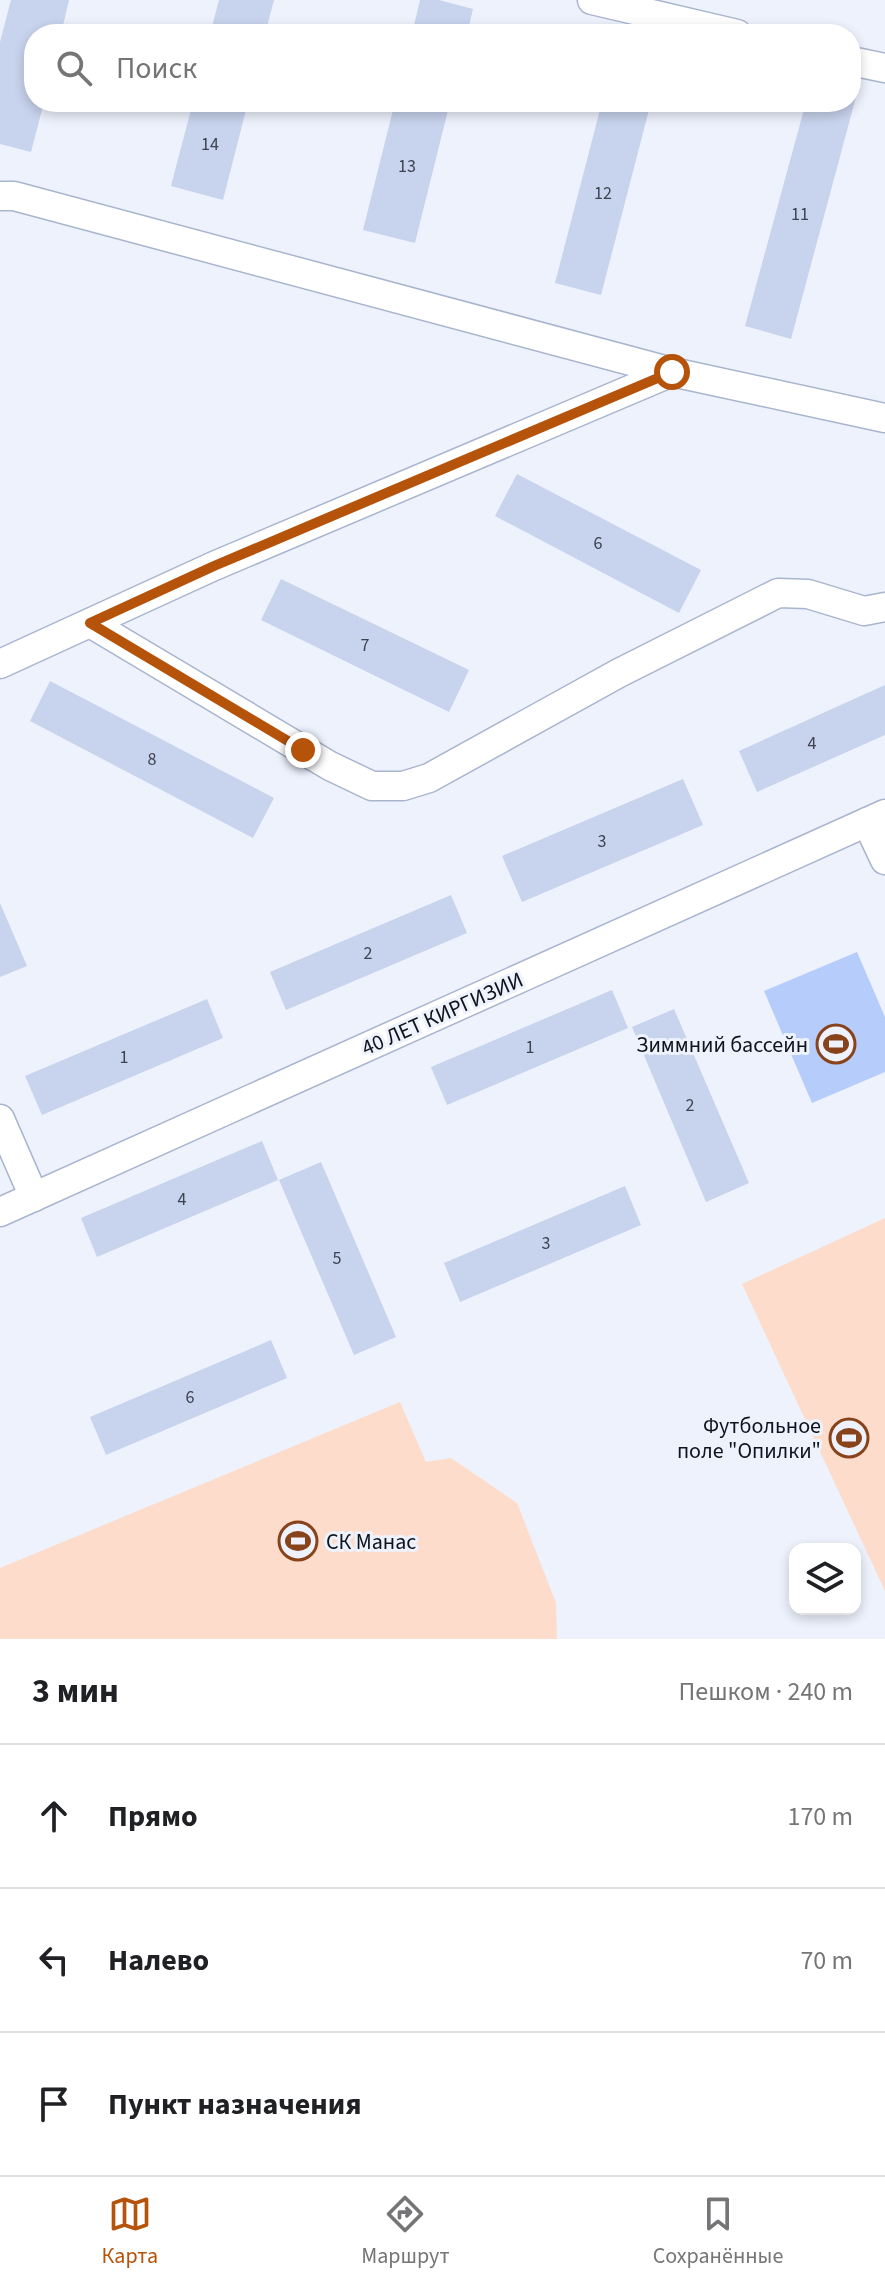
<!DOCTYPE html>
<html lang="ru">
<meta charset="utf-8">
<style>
:root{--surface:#fff;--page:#f2f2f2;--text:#202124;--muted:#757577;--line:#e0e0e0;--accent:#b45309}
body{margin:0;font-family:"Source Sans 3",sans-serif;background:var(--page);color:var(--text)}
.controls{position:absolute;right:24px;bottom:24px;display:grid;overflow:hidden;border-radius:16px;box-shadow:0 4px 12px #0003}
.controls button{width:72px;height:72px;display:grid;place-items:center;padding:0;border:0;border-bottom:2px solid var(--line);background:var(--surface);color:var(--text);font:40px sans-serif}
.stop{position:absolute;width:24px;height:24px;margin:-18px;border:6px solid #b45309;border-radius:50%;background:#fff}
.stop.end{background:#b45309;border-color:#fff;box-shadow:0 2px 8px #0008}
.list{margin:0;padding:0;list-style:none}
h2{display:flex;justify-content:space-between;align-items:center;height:104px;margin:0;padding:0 32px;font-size:34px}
h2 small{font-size:26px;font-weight:400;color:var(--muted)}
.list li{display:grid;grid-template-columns:52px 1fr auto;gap:24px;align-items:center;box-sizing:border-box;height:144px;padding:0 32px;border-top:2px solid var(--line)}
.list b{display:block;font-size:30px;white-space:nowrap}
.list em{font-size:26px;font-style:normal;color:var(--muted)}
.icon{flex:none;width:44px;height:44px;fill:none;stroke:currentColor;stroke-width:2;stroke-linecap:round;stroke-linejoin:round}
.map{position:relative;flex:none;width:885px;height:1639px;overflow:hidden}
.search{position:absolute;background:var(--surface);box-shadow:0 4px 12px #0003;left:24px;right:24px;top:24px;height:88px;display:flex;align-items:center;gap:20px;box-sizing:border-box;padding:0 28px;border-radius:32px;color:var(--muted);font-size:30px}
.sheet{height:536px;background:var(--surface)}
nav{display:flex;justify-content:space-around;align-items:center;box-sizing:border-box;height:112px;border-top:2px solid var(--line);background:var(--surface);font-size:22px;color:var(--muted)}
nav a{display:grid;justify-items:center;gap:4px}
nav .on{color:var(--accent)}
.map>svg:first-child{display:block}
.green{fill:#fedccc}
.water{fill:#b6ccfb}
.building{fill:#c8d3ed}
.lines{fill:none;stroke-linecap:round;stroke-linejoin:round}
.minor-casing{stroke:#a9b5ce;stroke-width:31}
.minor{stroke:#fff;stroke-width:28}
.route{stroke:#b45309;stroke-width:10}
.labels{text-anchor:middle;stroke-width:6;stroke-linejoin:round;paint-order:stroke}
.number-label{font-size:18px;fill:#3d4350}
.street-label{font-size:22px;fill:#0f131c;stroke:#edf2fd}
.poi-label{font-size:22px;fill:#0f131c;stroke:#edf2fd;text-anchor:end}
</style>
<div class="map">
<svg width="885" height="1639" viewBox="0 0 885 1639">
<rect width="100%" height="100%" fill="#edf2fd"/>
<g class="green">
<path d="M885,1218V1591L742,1284Z"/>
<path d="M400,1402L426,1462L451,1458L517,1503L556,1603L557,1639H0V1568Z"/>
</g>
<path class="water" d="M857,952L885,1017V1072L812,1103L764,991Z"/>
<g class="building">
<path d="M11,0H69L61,34H34V102H44L31,152L0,144V42Z"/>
<path d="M219,0H274L265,34H210Z"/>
<path d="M420,0H439L473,9L467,34H412Z"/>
<path d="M851,96L856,97L791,339L745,326L806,102H851Z"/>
<path d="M193,102H248L223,200L171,186Z"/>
<path d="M395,102H450L415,243L363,230Z"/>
<path d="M602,102H651L601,295L555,283Z"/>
<path d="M517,474L701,570L679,613L495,516Z"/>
<path d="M281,579L469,670L449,712L261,620Z"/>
<path d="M50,681L274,798L253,838L30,721Z"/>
<path d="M885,685V735L757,792L739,751Z"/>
<path d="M683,779L703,825L522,902L502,856Z"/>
<path d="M451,895L467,933L286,1010L270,972Z"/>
<path d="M0,903L27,966L0,977Z"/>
<path d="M612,990L628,1028L447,1105L431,1067Z"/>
<path d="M207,999L223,1038L42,1115L25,1076Z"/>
<path d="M674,1009L749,1183L706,1202L632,1027Z"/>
<path d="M262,1141L278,1180L97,1257L81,1218Z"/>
<path d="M321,1162L396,1337L354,1355L279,1180Z"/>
<path d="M625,1186L641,1225L460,1302L444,1263Z"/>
<path d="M271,1340L287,1378L106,1455L90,1417Z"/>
</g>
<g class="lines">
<g class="minor-casing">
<g id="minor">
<path d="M592,0L737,34"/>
<path d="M851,61L885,68"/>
<path d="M0,196H14L672,372L885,418"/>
<path d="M90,623L330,766L372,786H403L429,778L619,673L778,593L808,594L864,611L885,607"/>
<path d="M0,664L214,566L672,372"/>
<path d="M867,822L885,860"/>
<path d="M0,1119L34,1197"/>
<path d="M0,1212L885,814"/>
</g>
</g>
<use href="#minor" class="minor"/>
</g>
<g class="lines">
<path class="route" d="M303,750L90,623L214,566L672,372"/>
</g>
<defs>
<g id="stadium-ring" transform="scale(2)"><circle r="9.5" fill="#edf2fd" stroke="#89431b" stroke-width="1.5"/><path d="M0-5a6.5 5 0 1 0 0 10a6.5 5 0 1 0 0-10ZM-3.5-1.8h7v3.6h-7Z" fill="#89431b"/></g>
</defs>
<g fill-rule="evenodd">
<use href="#stadium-ring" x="836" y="1044"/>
<use href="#stadium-ring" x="849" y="1438"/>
<use href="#stadium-ring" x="298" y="1541"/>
</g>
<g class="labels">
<g class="number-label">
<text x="210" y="150">14</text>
<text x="407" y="172">13</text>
<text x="603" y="199">12</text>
<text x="800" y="220">11</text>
<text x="598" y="549">6</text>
<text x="365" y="651">7</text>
<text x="812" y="749">4</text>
<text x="152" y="765">8</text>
<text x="602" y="847">3</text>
<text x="368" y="959">2</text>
<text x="530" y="1053">1</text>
<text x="124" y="1063">1</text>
<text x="690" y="1111">2</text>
<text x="182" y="1205">4</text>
<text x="546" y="1249">3</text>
<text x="337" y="1264">5</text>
<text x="190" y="1403">6</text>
</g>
<g class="street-label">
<text transform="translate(442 1013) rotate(-24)" y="8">40 ЛЕТ КИРГИЗИИ</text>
</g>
<g class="poi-label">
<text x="808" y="1052">Зиммний бассейн</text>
<text x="821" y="1433">Футбольное<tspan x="821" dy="25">поле "Опилки"</tspan></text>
<text x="326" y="1549" text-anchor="start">СК Манас</text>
</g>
</g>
</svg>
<div class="controls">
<button><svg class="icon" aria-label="layers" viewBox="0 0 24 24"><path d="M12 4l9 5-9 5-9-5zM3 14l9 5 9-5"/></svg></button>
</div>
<div class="stop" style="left:672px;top:372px"></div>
<div class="stop end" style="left:303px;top:750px"></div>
<div class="search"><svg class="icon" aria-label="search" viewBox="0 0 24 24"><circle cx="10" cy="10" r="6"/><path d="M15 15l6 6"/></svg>Поиск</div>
</div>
<section class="sheet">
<h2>3 мин<small>Пешком · 240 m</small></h2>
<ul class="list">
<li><svg class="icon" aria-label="ahead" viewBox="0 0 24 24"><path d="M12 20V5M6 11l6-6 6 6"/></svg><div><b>Прямо</b></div><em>170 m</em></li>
<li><svg class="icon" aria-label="left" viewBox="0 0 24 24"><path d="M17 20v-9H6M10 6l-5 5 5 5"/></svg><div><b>Налево</b></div><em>70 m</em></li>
<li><svg class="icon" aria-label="arrive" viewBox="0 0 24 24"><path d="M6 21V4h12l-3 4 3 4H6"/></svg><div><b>Пункт назначения</b></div></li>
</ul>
</section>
<nav>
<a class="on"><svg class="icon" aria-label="map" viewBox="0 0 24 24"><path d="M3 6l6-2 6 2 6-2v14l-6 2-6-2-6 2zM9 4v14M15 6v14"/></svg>Карта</a>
<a><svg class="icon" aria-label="directions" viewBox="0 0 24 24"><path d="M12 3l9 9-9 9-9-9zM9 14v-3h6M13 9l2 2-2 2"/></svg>Маршрут</a>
<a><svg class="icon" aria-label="saved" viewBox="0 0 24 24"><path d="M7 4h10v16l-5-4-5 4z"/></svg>Сохранённые</a>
</nav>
